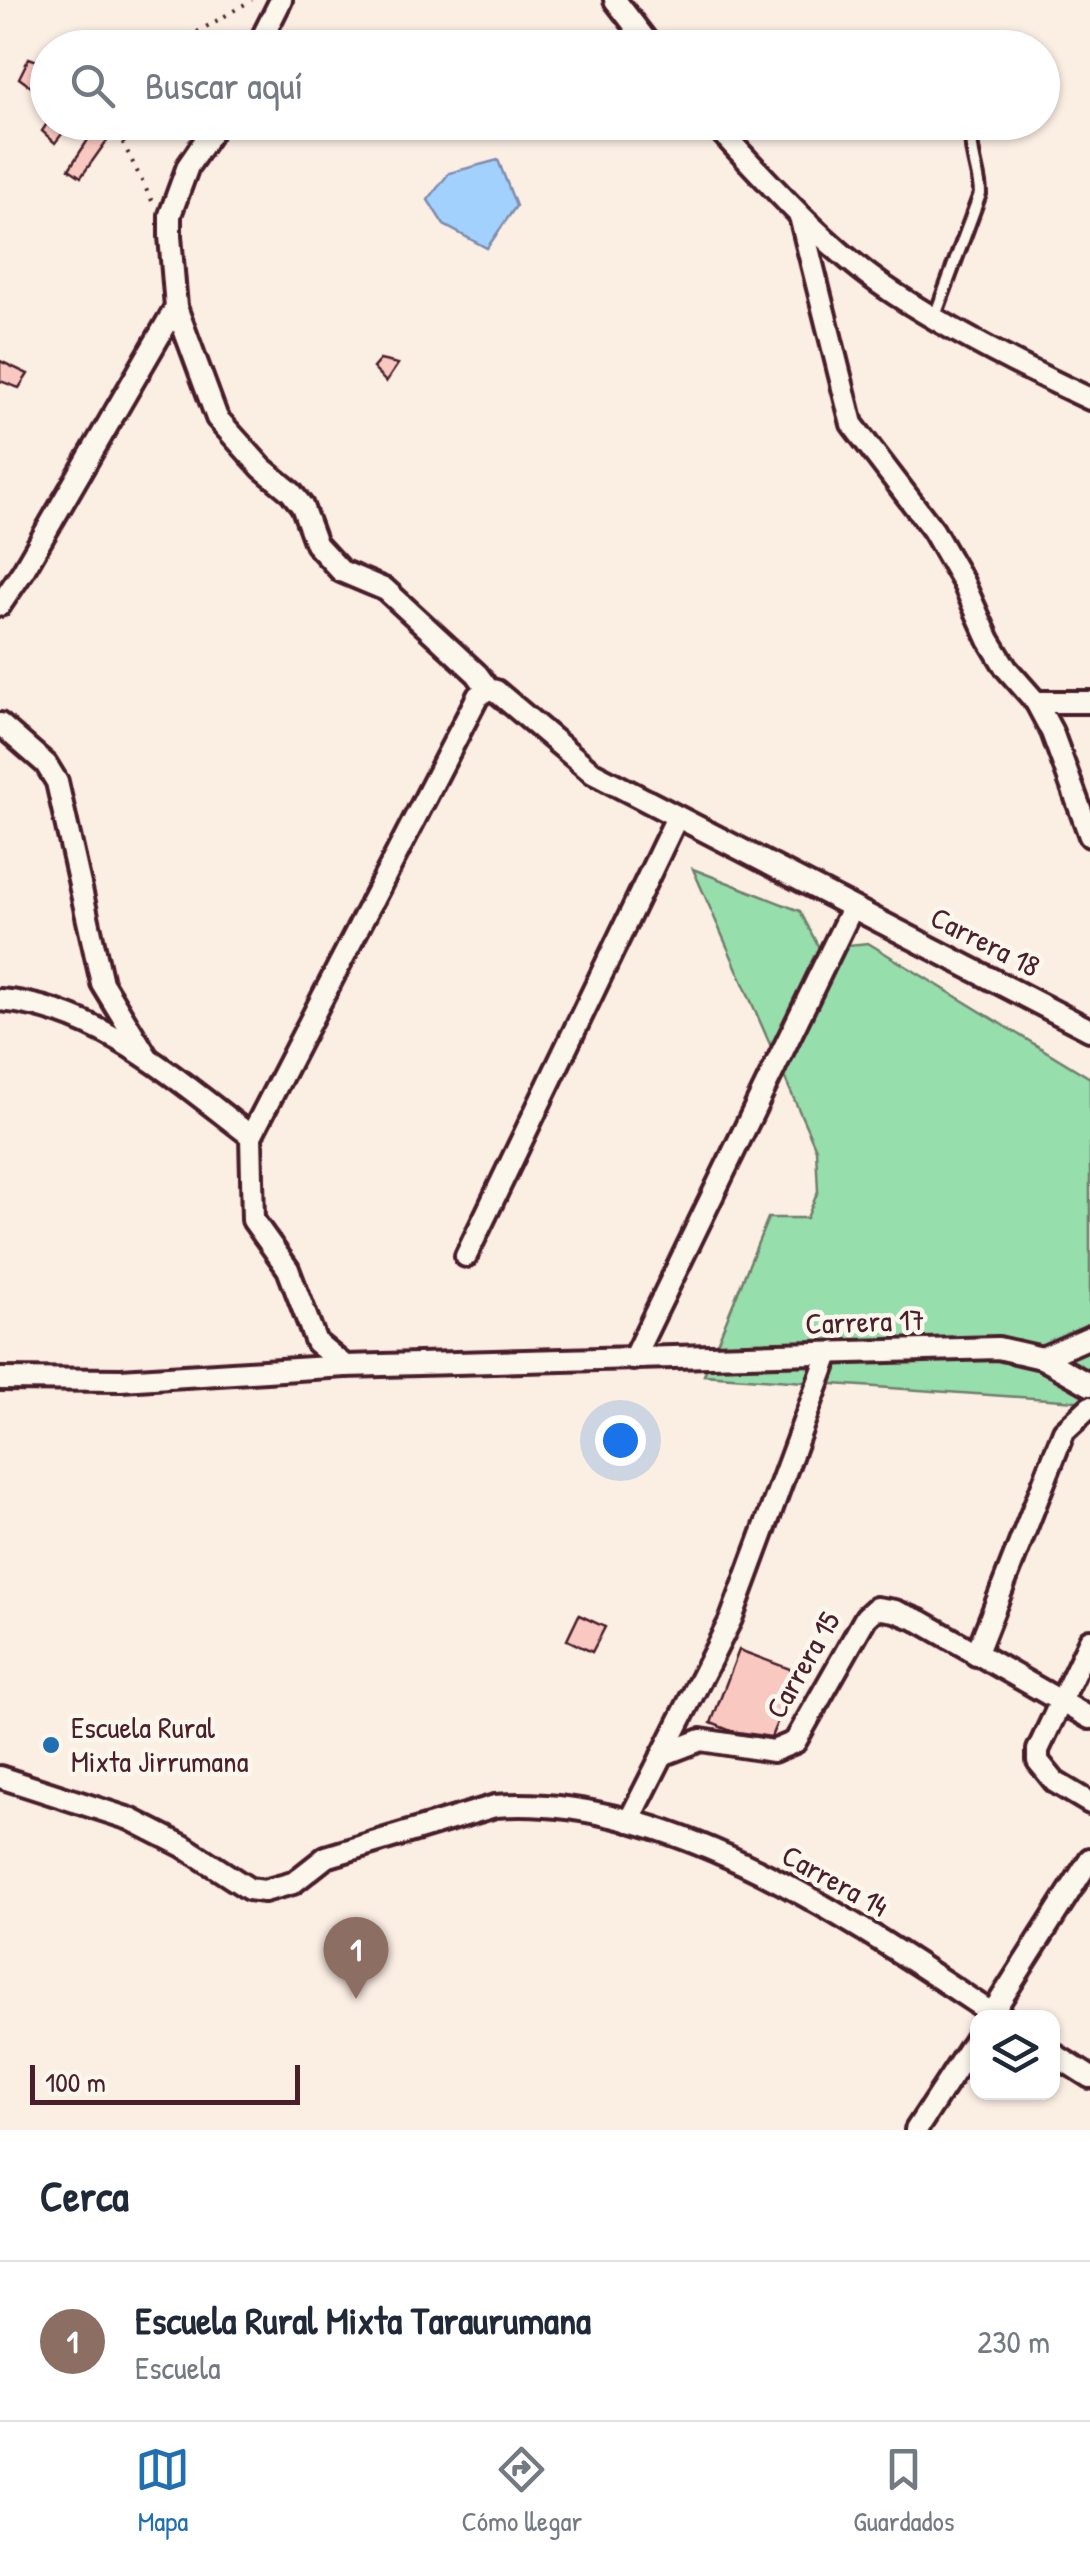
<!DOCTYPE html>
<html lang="es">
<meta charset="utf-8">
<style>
:root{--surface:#fff;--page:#f2f2f3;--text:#1f2937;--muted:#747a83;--line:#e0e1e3;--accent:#1f6fb2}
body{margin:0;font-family:"Patrick Hand",sans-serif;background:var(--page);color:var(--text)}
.controls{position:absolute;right:30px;bottom:30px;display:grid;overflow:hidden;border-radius:20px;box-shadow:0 2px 8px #0004}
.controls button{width:90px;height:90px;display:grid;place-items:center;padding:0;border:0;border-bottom:2px solid var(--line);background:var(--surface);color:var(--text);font:50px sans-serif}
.scale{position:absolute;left:30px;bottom:25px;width:270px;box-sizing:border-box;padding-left:10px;border:5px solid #4a1f2b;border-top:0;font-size:28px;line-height:35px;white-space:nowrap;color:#4a1f2b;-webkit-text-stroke:8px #fbf7ec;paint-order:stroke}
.you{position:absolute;left:620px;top:1440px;width:35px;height:35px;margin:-25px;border:8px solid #fff;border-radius:50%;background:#1a73e8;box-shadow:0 0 0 15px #1a73e833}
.badge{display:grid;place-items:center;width:65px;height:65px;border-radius:50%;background:var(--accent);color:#fff;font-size:32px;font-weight:700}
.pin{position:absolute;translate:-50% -82px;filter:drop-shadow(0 2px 5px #0008)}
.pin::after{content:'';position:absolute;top:52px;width:35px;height:30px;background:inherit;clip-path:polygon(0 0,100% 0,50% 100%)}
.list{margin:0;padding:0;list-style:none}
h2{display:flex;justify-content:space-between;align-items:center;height:130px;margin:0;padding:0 40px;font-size:42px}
h2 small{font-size:32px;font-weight:400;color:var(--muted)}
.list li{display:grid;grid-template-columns:65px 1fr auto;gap:30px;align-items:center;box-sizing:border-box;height:160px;padding:0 40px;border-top:2px solid var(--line)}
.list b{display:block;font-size:38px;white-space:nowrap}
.list p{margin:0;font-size:32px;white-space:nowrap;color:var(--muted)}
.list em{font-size:32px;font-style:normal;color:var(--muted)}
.icon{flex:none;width:55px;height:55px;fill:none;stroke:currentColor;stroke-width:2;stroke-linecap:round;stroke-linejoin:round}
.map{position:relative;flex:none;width:1090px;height:2130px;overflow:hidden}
.search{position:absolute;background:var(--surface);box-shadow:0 2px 8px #0004;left:30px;right:30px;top:30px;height:110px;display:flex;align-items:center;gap:25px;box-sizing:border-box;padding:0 35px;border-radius:55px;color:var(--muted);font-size:38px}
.sheet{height:290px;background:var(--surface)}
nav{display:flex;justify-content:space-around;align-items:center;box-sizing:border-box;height:140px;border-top:2px solid var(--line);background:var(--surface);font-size:28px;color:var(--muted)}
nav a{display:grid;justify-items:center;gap:5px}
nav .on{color:var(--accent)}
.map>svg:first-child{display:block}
.green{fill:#96deac;stroke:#707e6c;stroke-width:2.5}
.water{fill:#a3d1fe;stroke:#7f8aaa;stroke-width:2.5}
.building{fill:#f9c9c1;stroke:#4a1f2b;stroke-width:2.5}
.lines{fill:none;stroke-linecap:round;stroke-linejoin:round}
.lane-casing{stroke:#4a1f2b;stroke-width:18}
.street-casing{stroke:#4a1f2b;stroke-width:28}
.path{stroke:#4a1f2b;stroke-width:4;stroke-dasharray:2.5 8;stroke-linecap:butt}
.lane{stroke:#fbf7ec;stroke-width:10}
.street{stroke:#fbf7ec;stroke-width:20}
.poi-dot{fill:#1f6fb2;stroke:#fbf7ec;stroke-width:4}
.labels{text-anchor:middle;stroke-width:9;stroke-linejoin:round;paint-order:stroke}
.street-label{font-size:30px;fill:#4a1f2b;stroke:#fbf7ec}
.poi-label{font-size:30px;fill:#4a1f2b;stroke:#fbf7ec;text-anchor:start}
</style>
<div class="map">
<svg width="1090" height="2130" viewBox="0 0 1090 2130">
<rect width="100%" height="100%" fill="#fbeee3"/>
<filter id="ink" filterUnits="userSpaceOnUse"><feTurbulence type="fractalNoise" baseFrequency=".01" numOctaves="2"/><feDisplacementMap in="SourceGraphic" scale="20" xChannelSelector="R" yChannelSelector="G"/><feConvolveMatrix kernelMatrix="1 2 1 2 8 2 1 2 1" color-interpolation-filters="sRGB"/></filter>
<g filter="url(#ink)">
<path class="green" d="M693,869L800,911L819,948L868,943L1090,1078V1402L704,1375L768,1218H807L818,1191L816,1149Z"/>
<path class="water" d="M498,160L516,206L487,248L444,225L428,200L449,173Z"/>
<g class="building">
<path d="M29,58L48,65L38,92L19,78Z"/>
<path d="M48,122H56L65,130L55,143L42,131Z"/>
<path d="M99,123L113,132L81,177L69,169Z"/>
<path d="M380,360L398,364L386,382L373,368Z"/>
<path d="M0,361L28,374L19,388L0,381Z"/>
<path d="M579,1615L605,1627L592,1652L567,1640Z"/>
<path d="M739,1650L798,1672L771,1737L731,1731L711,1723Z"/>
</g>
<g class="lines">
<g class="lane-casing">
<path id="lane" d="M935,316L980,194C980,170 965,146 975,122"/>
</g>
<g class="street-casing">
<g id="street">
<path d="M615,0L652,48"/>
<path d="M257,48L281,0"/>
<path d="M218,122L188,166L170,215V236L176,307L217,418L262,468L291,492L302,506L316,544L341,571L386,590L477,674L488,689L496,691L593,773L1090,1030"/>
<path d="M712,122C768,182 826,249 895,294C953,332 1028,370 1090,399"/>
<path d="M800,216L852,424L933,530L963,582L989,640L1006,668L1036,702L1052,732L1090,836"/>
<path d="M0,605L23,571L176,307"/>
<path d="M1036,702H1090"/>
<path d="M0,724L46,764L57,782L102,983L147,1057"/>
<path d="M0,1000C97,1007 176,1079 251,1136"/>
<path d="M466,1256L677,817"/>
<path d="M1042,1358L1090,1337"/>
<path d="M633,1359L852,908"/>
<path d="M345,1366L316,1342L288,1269L253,1220L251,1136L478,696L488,689"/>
<path d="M0,1379L121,1380L345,1366L998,1348L1042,1358L1090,1385"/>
<path d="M1090,1640L1038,1750V1761L1055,1782L1090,1803"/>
<path d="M976,1655L1064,1431L1090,1407"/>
<path d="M662,1755L701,1740L773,1751L795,1742L866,1617L876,1608L895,1611L920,1621L1090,1718"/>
<path d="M0,1777L130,1819L183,1846L249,1889L264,1891L293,1883L326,1857L495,1806C671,1792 858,1925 999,2018"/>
<path d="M629,1821L731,1619L829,1354"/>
<path d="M989,2018L1090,1859"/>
<path d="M1052,2053L1090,2077"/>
<path d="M916,2130L978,2035"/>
</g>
</g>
<g class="path">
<path d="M170,48L252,0"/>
<path d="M120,122V137L154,205"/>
</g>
<use href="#lane" class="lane"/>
<use href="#street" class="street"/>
</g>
</g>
<circle class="poi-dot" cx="51" cy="1745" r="10"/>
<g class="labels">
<g class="street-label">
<text transform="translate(985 942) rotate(27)" y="10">Carrera 18</text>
<text transform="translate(865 1322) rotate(-2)" y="10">Carrera 17</text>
<text transform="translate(803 1665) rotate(-60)" y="10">Carrera 15</text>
<text transform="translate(835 1881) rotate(29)" y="10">Carrera 14</text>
</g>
<g class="poi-label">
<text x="71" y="1738">Escuela Rural<tspan x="71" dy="34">Mixta Jirrumana</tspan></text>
</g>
</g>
</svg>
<div class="controls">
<button><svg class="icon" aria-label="layers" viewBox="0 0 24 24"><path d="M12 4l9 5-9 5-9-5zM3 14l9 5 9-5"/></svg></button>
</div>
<div class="scale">100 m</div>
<div class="you"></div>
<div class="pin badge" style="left:356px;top:1999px;background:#8d6e63">1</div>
<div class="search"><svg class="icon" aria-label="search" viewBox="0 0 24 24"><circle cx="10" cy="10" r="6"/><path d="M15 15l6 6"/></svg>Buscar aquí</div>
</div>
<section class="sheet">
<h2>Cerca<small></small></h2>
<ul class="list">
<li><span class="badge" style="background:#8d6e63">1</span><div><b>Escuela Rural Mixta Taraurumana</b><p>Escuela</p></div><em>230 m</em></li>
</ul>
</section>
<nav>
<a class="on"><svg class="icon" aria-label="map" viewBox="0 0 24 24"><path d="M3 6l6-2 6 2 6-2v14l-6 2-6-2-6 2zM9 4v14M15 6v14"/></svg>Mapa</a>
<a><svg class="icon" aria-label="directions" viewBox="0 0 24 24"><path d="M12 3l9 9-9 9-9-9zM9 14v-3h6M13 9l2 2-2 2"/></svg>Cómo llegar</a>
<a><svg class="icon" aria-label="saved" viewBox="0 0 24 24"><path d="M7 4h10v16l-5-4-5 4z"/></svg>Guardados</a>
</nav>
